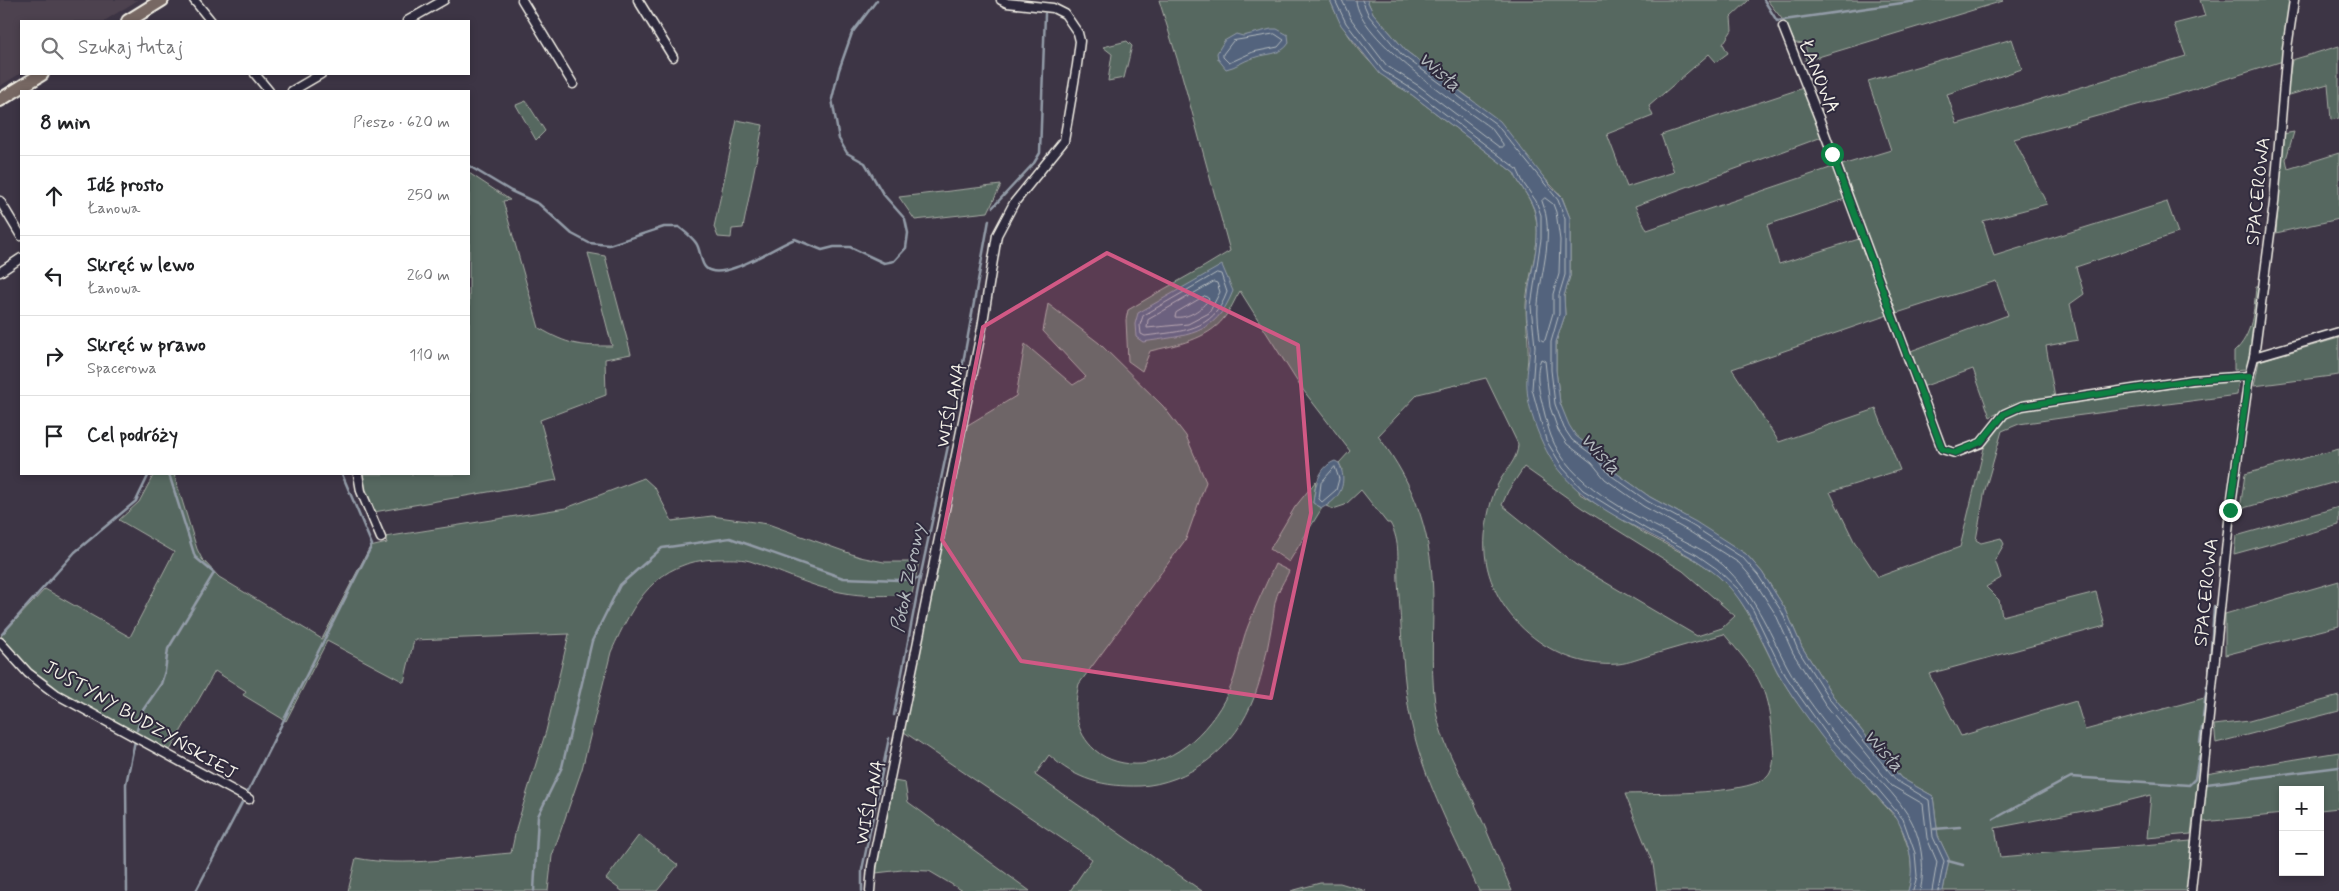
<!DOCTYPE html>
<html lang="pl">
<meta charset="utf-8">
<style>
:root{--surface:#fff;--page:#f2f2f2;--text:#202124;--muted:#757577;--line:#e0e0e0}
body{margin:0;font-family:Mynerve,sans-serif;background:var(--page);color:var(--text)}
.controls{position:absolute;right:15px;bottom:15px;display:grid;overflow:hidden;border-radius:0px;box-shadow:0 2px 8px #0003}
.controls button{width:45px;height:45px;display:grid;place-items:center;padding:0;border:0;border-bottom:1px solid var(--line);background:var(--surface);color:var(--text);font:25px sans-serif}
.stop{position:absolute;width:15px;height:15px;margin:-11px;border:4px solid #0b8043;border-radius:50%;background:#fff}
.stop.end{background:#0b8043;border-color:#fff;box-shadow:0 1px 5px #0008}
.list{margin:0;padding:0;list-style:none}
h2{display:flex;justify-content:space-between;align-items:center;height:65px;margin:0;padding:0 20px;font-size:21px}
h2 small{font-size:16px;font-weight:400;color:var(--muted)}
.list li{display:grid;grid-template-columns:32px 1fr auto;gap:15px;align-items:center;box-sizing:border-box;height:80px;padding:0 20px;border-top:1px solid var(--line)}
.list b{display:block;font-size:19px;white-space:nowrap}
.list p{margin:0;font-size:16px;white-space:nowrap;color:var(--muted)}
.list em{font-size:16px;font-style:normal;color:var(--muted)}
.icon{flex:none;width:28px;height:28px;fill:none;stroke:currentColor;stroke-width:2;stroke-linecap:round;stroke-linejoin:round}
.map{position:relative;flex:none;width:2339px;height:891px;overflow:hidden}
.search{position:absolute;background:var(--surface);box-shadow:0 2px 8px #0003;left:20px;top:20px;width:450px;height:55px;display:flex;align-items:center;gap:12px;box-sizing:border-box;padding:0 18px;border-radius:0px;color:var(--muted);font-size:19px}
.panel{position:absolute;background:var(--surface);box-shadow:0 2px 8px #0003;left:20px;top:90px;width:450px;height:385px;border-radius:0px}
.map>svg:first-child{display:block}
.built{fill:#4e424f}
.green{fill:#576860;stroke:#a6aca4;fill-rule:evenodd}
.water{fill:#52647d;stroke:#939ca8}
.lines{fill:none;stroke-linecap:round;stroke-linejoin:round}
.shore{stroke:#b3b9bd;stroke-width:1}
.stream{stroke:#939ca8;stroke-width:2.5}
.street-casing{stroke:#f4f1e8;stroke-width:11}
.primary-casing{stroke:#f4f1e8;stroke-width:16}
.street{stroke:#2f2a3d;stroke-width:8}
.primary{stroke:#776864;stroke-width:12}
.route{stroke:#0b8043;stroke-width:6}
.marked{fill:#d15985;fill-opacity:0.2;stroke:#d15985;stroke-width:4;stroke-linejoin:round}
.labels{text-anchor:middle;stroke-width:4;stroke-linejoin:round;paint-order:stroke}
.street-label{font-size:19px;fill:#f4f1e8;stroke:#2f2a3d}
.water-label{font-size:20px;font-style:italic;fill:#b3b9bd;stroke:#2f2a3d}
</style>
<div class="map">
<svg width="2339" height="891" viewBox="0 0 2339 891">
<rect width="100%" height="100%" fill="#3d3545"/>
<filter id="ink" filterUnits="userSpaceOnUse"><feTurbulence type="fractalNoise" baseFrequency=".02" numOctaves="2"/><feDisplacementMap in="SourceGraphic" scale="10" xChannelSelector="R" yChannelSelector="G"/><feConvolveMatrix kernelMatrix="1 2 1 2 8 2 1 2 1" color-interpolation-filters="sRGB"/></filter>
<g filter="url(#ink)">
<path class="built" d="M0,0H138L104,21H21V73L0,86Z"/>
<g class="green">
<path d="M1159,0H1330C1343,33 1365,60 1392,83C1398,87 1406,90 1412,95L1514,173C1520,187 1532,199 1535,214C1543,244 1527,276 1526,306C1526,327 1530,347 1527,368L1580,494L1644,533L1694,559L1714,572L1736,594L1748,613L1778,673L1793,697L1824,739L1899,821L1910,853L1912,876L1908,891H1657L1653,864L1625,794C1650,793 1760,796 1770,773C1776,762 1773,747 1772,735C1767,682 1757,674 1724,634C1700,641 1675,648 1651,655C1641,658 1629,663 1618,664C1549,670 1479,607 1485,535C1487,518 1490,500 1498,484C1505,470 1518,460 1518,444L1486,378L1418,394L1378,436C1417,487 1433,538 1433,602C1433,640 1430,679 1437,716C1443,746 1460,773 1473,800C1487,830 1499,861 1512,891H1479C1455,838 1425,783 1412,726C1402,683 1402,627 1398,582C1397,561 1401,542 1390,523H1387L1361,490L1345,505L1333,509L1326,506L1332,501L1342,469L1339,463L1350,451L1300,386L1240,291C1234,300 1231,310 1224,318C1207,340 1176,345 1150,351L1142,371L1128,361L1126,320L1128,310C1162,289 1197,272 1230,251L1180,68ZM1524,467L1582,508L1683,571L1735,616L1722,628L1697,636L1576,565L1502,505L1508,491Z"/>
<path d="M1367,0H1749L1731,17L1732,30L1723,44L1728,53L1716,62L1709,54L1649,106L1653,116L1607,134L1627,187L1674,172L1661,135L1803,88L1822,137L1635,206L1647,230L1833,167L1845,199L1767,225L1779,264L1859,239L1888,315L1732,369L1779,442L1876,409L1900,470L1830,492L1854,541L1878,577L1960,547L1985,444L2007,415L2024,408L2239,379L2237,395L2075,416L2019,424L2002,431L1985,490L1976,540L1981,543L2001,538L2004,544L1995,560L2001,578L1986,587L1999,600L2002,616L2096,592L2105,626L1929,674L1961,736L2076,701L2085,730L2208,697L2191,834L2147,838L2151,795L2099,808L1995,828L2000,857L2191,841L2188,891H1943L1949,859L1938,836L1933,796L1901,778L1833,696L1802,647L1786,610L1762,572L1746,554L1676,511L1650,497L1612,470L1600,455L1576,436L1568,425L1560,403L1556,370V342L1565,315L1564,296L1570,276V218L1562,197L1471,99L1406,51L1373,13Z"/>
<path d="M1767,0H2002L2003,1L1805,61L1807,54L1805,44L1795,43L1786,24Z"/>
<path d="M2200,0H2290L2283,61L2188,91L2014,139L2047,204L1983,221L1994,256L2167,202L2178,233L2076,267L2084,294L2070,304L2078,340L2046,346L2055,398L2011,407L1990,417L1973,369L1922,387L1908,352L2008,315L1996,281L1894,314L1842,165L1891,150L1868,81L2012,39L2022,69L1947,94L1957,124L2186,56L2174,24L2205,16Z"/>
<path d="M1127,41L1132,46L1124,78L1108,81L1112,54L1103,47Z"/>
<path d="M2339,46V118L2331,120L2328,84L2286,96L2292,60Z"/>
<path d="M526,101L545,131L536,140L516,105Z"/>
<path d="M737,120L763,125L743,228L732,229L731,238L718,237L714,227Z"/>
<path d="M2294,132L2286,159L2288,169L2339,153V219L2276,233L2283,134Z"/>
<path d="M469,173L510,200L503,201L539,328C568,345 579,346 612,346L588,253L605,256L631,354L605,359L606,395L540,420L557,480L374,512L364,487L361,474H469Z"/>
<path d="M1001,185L988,212L915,220L899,197Z"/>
<path d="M2256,286H2260L2251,359L2246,369L2234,370V352C2253,335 2254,310 2256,286Z"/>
<path d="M1048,304L1099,343L1163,406L1186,436L1206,482L1186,539L1079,684C1073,709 1075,732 1095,750C1107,761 1126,765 1141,764C1184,761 1221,717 1234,678C1239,661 1241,643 1248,626C1256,605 1266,584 1275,564L1289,571C1285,580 1278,590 1276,599C1274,605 1274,612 1273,618C1263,674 1255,725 1207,761C1188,775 1163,785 1140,786C1104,787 1076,780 1049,755L1035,775L1202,891H1070L1092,859L904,732L934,580L936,581L939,559L938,558L966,426L1016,396L1025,344L1073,385L1086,377L1043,331Z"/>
<path d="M2339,338V375L2254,386L2259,361Z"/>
<path d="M2339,449V481L2240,509L2245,474Z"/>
<path d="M154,474H174L197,549L202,559L219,577L322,639L370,547L387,543L385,537L566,508L644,478L655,488L672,521L712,516L768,524L860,557L884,562H919L912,594C887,596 864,597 840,592C809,586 780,571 750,561C739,558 728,559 717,559C655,561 634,602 611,652L582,769L552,856L548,891H348L356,858C406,868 460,857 511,853L517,825L546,731L569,634L414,640L404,682L327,641L286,721L243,695L246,691L215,671L169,752L53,688L54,686L31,669L1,636L45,589L130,637L174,552L119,520L139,502Z"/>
<path d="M1316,481L1313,503L1322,508L1289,562L1270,549L1295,507Z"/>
<path d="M2339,507V525L2234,554L2236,536Z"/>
<path d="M2339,581V626L2225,655V614Z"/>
<path d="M2339,696V711L2216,743L2214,725L2249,721Z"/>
<path d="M2339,752V808L2320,810V790H2283V814L2203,822L2206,774Z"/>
<path d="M894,781L905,783L908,802L1030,891H963L929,871L902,870L876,873Z"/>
<path d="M639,835L678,865L657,891H622L606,879Z"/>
<path d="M1320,883H1340L1366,891H1291Z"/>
</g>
<g class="water">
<path d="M1330,0H1367L1373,13L1406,51L1500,121L1552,188L1562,198L1570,218V276L1564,296L1565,315L1556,342V370L1560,403L1569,425L1576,436L1600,455L1612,470L1650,497L1696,522L1746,554L1762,572L1786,610L1802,647L1833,696L1901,778L1933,796L1938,836L1949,859L1943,891H1908C1915,868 1910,844 1899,823C1896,815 1888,808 1882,802C1863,780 1840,760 1822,737C1806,716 1790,694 1777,671C1759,636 1746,597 1713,572C1665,535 1601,520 1561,473C1545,455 1528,413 1527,388C1526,375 1529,361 1530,348C1530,333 1525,319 1527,304C1529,275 1541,245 1536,216C1533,200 1520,187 1514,173L1412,95L1380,74L1341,25Z"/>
<path d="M1271,29H1277L1288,35L1289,43C1281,56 1266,53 1253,58C1243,61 1236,67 1226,69L1218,59L1217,53L1224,41L1236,34L1243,36Z"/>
<path d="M1222,265L1233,291C1215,337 1186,335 1143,342L1136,337L1135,324L1138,313Z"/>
<path d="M1335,461L1339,463C1348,482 1341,499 1322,508L1313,503C1315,488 1318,467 1335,461Z"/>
</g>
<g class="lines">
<g class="shore">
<path d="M1335,0L1346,23L1383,71L1415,91L1517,169L1524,184L1536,201L1541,215V239L1531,306L1535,347L1532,389L1546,440L1563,468L1583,490L1646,529L1697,555L1717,569L1740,591L1753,610L1782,670L1798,694L1828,736L1866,775L1903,819L1915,853L1917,876L1913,891"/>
<path d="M1342,0L1351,19L1387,66L1419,86L1499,147H1503V144L1492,129C1461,106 1358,39 1356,0"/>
<path d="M1362,0L1369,16L1402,55L1496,124L1558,200L1565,219V275L1559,295V314L1551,342V370L1555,404L1564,428L1572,440L1597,458L1609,474L1647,501L1693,526L1743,558L1758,575L1782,612L1798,650L1830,700L1897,781L1929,800L1933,837L1944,861L1938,891"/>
<path d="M1275,34L1284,40L1278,47L1253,52L1229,63L1223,57V54L1233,41Z"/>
<path d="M1545,198L1553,204L1556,212L1560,240L1559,274L1553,294V313L1545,340L1543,341L1540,339C1539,328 1537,316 1538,304C1541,270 1555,235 1542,201Z"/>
<path d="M1217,273L1221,274L1227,292C1213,332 1182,331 1145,336L1141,334L1140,325L1143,316Z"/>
<path d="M1214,282L1217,283L1220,292L1209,313L1188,324L1147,328L1148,320Z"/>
<path d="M1205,296L1209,299C1202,309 1188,319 1175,317L1176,313Z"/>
<path d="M1335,467L1339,479L1336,490L1322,502L1319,499L1321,483Z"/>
<path d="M1920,891C1926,868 1921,835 1908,815C1889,784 1855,759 1832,731C1816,711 1799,688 1787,666C1767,628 1755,595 1723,565C1708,552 1688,543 1671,534C1629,513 1568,483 1551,436C1548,428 1546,419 1544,411C1540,394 1534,375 1541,359L1545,361L1550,407L1558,430L1567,444L1592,463L1605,479L1643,506L1690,532L1739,563L1753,579L1776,615L1793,653L1825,704L1892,786L1923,804L1927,838L1937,862L1932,891"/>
</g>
<g class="stream">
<path d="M1764,0L1777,21L1923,0"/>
<path d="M469,166L511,191L539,204L572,234L589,243L609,245L664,227H679C685,232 692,237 696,243C701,250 700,263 706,268C723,283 777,245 795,239L822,250L834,247H850L884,263L894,261L906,248L908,233L905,219L883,194L865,163L847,153L839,139L832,99L839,70L852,33L877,0"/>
<path d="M993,207L1034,163L1040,153L1045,14"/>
<path d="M951,429L989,220"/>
<path d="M2,634L75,552L136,501L149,474"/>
<path d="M2209,677L2214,607"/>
<path d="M894,715L920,578L948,446"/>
<path d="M2203,717L2207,686"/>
<path d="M137,730L143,710L161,684L165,671L168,649L214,573L195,557L169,474"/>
<path d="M2200,742L2202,728"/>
<path d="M2207,784L2339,767"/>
<path d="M247,793L372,545L342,474"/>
<path d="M1994,819L2071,777L2189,785L2195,779L2199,756"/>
<path d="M1934,829L1960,827"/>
<path d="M1948,861L1963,865"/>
<path d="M127,891L126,784L135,741"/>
<path d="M196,891L243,801"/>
<path d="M534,891L538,816L562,767L592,641L620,585L662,548L730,538L843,578L899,580L920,578"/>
<path d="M862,891V870L889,738"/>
</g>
<g class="street-casing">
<g id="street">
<path d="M194,0L211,21"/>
<path d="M522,0L573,84"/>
<path d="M638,0L673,57"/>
<path d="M407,21L444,0"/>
<path d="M1783,27L1819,118L1942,449L1955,453L1981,443L2004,414L2022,406L2192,380L2249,376"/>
<path d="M255,74L269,91"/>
<path d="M292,91L321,74"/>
<path d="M0,201L21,236"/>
<path d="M0,272L21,258"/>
<path d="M2254,357L2339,332"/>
<path d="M358,474L361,491L381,538"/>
<path d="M0,642L28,673L56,694L249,799"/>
<path d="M870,891L872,866L982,328L997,235L1014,203L1064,141L1077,65L1080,41L1078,33L1065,14L1053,8L1007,3L1001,0"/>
<path d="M2191,891L2230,512L2249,376L2254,357L2274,203L2287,48L2294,0"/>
</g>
</g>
<g class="primary-casing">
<g id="primary">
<path d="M128,21L162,0"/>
<path d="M0,100L42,74"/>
</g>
</g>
<use href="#street" class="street"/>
<use href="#primary" class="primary"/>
</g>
</g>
<g class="lines" filter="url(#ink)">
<path class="route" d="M1832,154L1942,449L1955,453L1981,442L2004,414L2022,406L2192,380L2249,376L2230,510"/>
</g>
<path class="marked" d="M1107,253L1298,345L1311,513L1271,698L1021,661L942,540L983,327Z"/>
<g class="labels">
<g class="street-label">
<text transform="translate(1820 76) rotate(68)" y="7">ŁANOWA</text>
<text transform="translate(2257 191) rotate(-84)" y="7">SPACEROWA</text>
<text transform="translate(950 405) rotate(-78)" y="7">WIŚLANA</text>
<text transform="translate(2205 592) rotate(-84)" y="7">SPACEROWA</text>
<text transform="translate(141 719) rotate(30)" y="7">JUSTYNY BUDZYŃSKIEJ</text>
<text transform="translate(869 802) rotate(-78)" y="7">WIŚLANA</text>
</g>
<g class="water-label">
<text transform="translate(1440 71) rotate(41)" y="7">Wisła</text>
<text transform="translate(1601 453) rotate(47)" y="7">Wisła</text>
<text transform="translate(907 578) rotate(-79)" y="7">Potok Zerowy</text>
<text transform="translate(1884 750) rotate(48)" y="7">Wisła</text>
</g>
</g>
</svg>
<div class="controls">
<button>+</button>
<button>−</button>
</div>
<div class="stop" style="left:1832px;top:154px"></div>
<div class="stop end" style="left:2230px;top:510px"></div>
<div class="search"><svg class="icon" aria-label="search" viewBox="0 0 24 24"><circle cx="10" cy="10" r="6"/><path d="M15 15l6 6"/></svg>Szukaj tutaj</div>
<section class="panel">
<h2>8 min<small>Pieszo · 620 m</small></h2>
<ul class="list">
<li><svg class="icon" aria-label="ahead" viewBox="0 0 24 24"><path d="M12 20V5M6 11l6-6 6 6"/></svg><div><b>Idź prosto</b><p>Łanowa</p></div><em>250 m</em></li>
<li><svg class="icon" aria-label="left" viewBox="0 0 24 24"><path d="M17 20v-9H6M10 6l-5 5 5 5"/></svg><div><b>Skręć w lewo</b><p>Łanowa</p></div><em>260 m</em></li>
<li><svg class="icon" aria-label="right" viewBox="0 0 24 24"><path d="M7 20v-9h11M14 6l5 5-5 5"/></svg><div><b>Skręć w prawo</b><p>Spacerowa</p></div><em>110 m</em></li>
<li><svg class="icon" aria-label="arrive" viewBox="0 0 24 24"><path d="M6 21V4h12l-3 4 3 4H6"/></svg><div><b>Cel podróży</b></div></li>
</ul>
</section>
</div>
